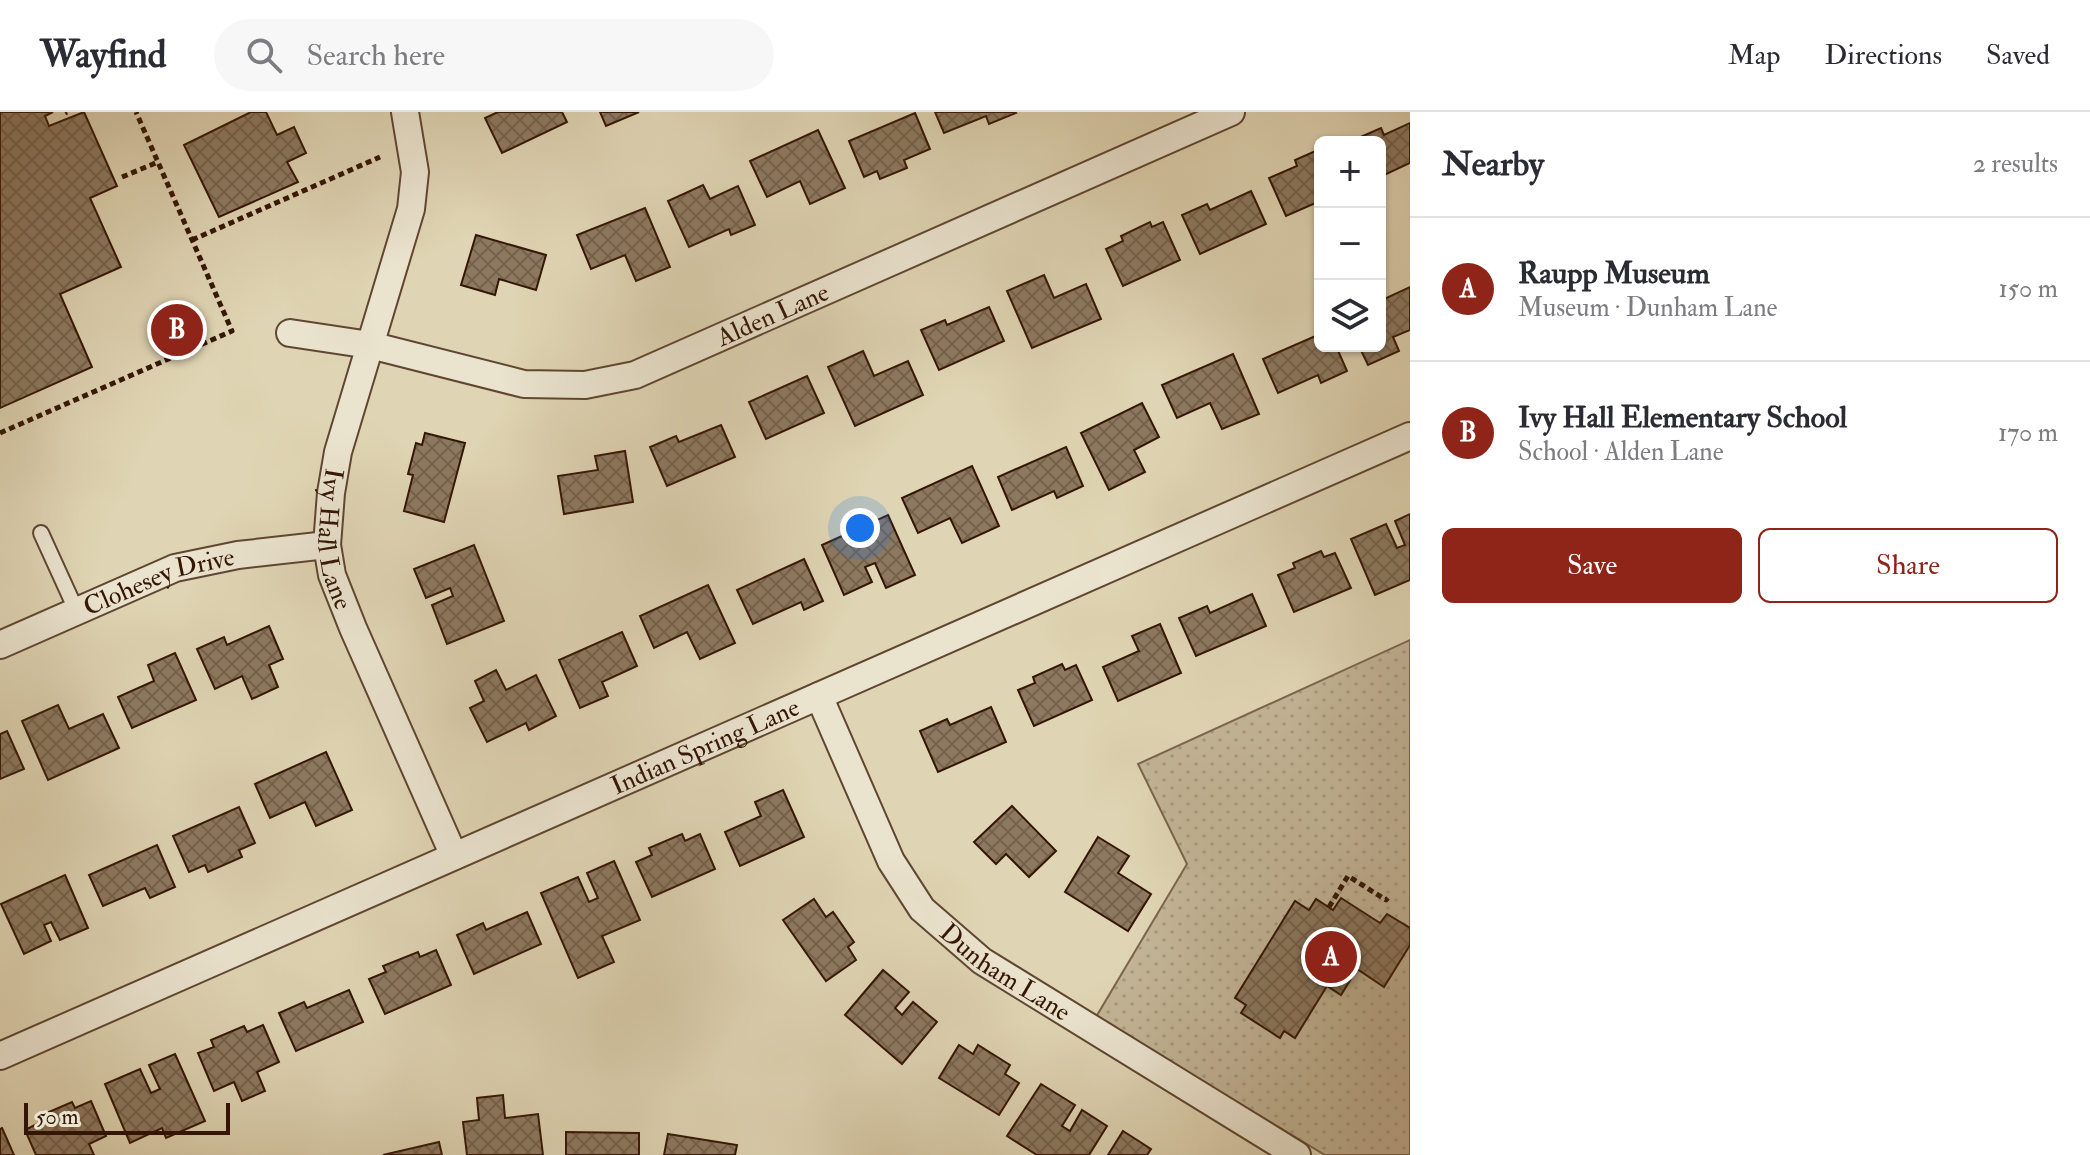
<!DOCTYPE html>
<meta charset="utf-8">
<style>
:root{--surface:#fff;--page:#f7f7f7;--text:#2b2b33;--muted:#7c7c81;--line:#e1e1e2;--accent:#8f2418}
body{margin:0;font-family:"IM FELL Double Pica",serif;background:var(--page);color:var(--text)}
.controls{position:absolute;right:24px;top:24px;display:grid;overflow:hidden;border-radius:12px;box-shadow:0 2px 6px #0004}
.controls button{width:72px;height:72px;display:grid;place-items:center;padding:0;border:0;border-bottom:2px solid var(--line);background:var(--surface);color:var(--text);font:40px sans-serif}
.scale{position:absolute;left:24px;bottom:20px;width:206px;box-sizing:border-box;padding-left:8px;border:4px solid #351606;border-top:0;font-size:22px;line-height:28px;white-space:nowrap;color:#351606;-webkit-text-stroke:6px #eae3ce;paint-order:stroke}
.you{position:absolute;left:860px;top:416px;width:28px;height:28px;margin:-20px;border:6px solid #fff;border-radius:50%;background:#1a73e8;box-shadow:0 0 0 12px #1a73e833}
.badge{display:grid;place-items:center;width:52px;height:52px;border-radius:50%;background:var(--accent);color:#fff;font-size:26px;font-weight:700}
.pin{position:absolute;translate:-50% -50%;border:4px solid #fff;box-shadow:0 2px 8px #0006}
.list{margin:0;padding:0;list-style:none}
h2{display:flex;justify-content:space-between;align-items:center;height:104px;margin:0;padding:0 32px;font-size:34px}
h2 small{font-size:26px;font-weight:400;color:var(--muted)}
.list li{display:grid;grid-template-columns:52px 1fr auto;gap:24px;align-items:center;box-sizing:border-box;height:144px;padding:0 32px;border-top:2px solid var(--line)}
.list b{display:block;font-size:30px;white-space:nowrap}
.list p{margin:0;font-size:26px;white-space:nowrap;color:var(--muted)}
.list em{font-size:26px;font-style:normal;color:var(--muted)}
.actions{display:flex;gap:16px;padding:24px 32px}
.actions a{flex:1;padding:18px 0;border:2px solid var(--accent);border-radius:12px;text-align:center;font-size:28px;color:var(--accent)}
.actions .main{background:var(--accent);color:#fff}
.icon{flex:none;width:44px;height:44px;fill:none;stroke:currentColor;stroke-width:2;stroke-linecap:round;stroke-linejoin:round}
.map{position:relative;flex:none;width:1410px;height:1043px;overflow:hidden}
header{display:flex;align-items:center;gap:48px;box-sizing:border-box;height:112px;padding:0 40px;background:var(--surface);border-bottom:2px solid var(--line)}
header strong{font-size:38px}
nav{display:flex;gap:44px;margin-inline-start:auto;font-size:28px}
.search{width:560px;height:72px;background:var(--page);display:flex;align-items:center;gap:20px;box-sizing:border-box;padding:0 28px;border-radius:44px;color:var(--muted);font-size:30px}
main{display:flex}
aside{flex:1;background:var(--surface)}
.map>svg:first-child{display:block}
.park{fill:url(#park-dots);stroke:#7c654e;stroke-width:2}
.building{fill:url(#building-cross-hatch);stroke:#351606;stroke-width:2}
.lines{fill:none;stroke-linecap:round;stroke-linejoin:round}
.lane-casing{stroke:#604631;stroke-width:18}
.street-casing{stroke:#604631;stroke-width:30}
.path{stroke:#351606;stroke-width:5;stroke-dasharray:6 4;stroke-linecap:butt}
.lane{stroke:#eae3ce;stroke-width:14}
.street{stroke:#eae3ce;stroke-width:26}
.labels{text-anchor:middle;stroke-width:8;stroke-linejoin:round;paint-order:stroke}
.street-label{font-size:26px;fill:#351606;stroke:#eae3ce}
</style>
<header>
<strong>Wayfind</strong>
<div class="search"><svg class="icon" aria-label="search" viewBox="0 0 24 24"><circle cx="10" cy="10" r="6"/><path d="M15 15l6 6"/></svg>Search here</div>
<nav><a>Map</a><a>Directions</a><a>Saved</a></nav>
</header>
<main>
<div class="map">
<svg width="1410" height="1043" viewBox="0 0 1410 1043">
<defs>
<pattern id="park-dots" width="8" height="8" patternUnits="userSpaceOnUse" patternTransform="scale(2)"><rect width="8" height="8" fill="#c2b496"/><path d="M2 2h.1M6 6h.1" fill="none" stroke="#a79a80" stroke-width="1.8" stroke-linecap="round"/></pattern>
<pattern id="building-cross-hatch" width="8" height="8" patternUnits="userSpaceOnUse" patternTransform="scale(2)"><rect width="8" height="8" fill="#8d7960"/><path d="M0 0l8 8M0 8l8-8" fill="none" stroke="#74624d"/></pattern>
</defs>
<rect width="100%" height="100%" fill="#dfd4b3"/>
<filter id="stains"><feTurbulence type="fractalNoise" baseFrequency=".0025" numOctaves="4"/><feColorMatrix values="0 0 0 0 .2 0 0 0 0 .09 0 0 0 0 .02 0 0 0 .5 -.17"/></filter>
<radialGradient id="worn" r=".72"><stop offset=".6" stop-color="#630" stop-opacity="0"/><stop offset="1" stop-color="#630" stop-opacity=".3"/></radialGradient>
<path class="park" d="M1410,528V1043H1325L1096,905L1187,752L1138,652Z"/>
<g class="building">
<path d="M0,0H53L45,4L49,14L84,0L117,74L90,86L121,155L60,182L92,255L0,296Z"/>
<path d="M251,0H266L277,23L294,15L306,41L287,50L298,70L219,105L184,33Z"/>
<path d="M498,0H562L567,10L502,41L485,6Z"/>
<path d="M600,0H639L606,14Z"/>
<path d="M935,0H1015L1016,1L989,12L986,4L944,21Z"/>
<path d="M915,1L930,37L904,48L907,56L880,67L877,59L864,65L849,29Z"/>
<path d="M1410,11V51L1380,65V30H1358L1356,27L1381,16L1384,23Z"/>
<path d="M818,18L845,76L810,92L800,69L767,85L750,49Z"/>
<path d="M1320,37V89L1286,104L1269,66L1297,54L1295,48Z"/>
<path d="M703,73L710,87L738,74L755,113L731,123L729,117L689,135L668,89Z"/>
<path d="M1251,79L1266,112L1200,142L1182,103L1207,92L1210,98Z"/>
<path d="M645,96L670,155L636,169L625,143L591,157L577,123Z"/>
<path d="M1150,110L1152,115L1163,110L1180,148L1123,174L1106,137L1123,129L1121,124Z"/>
<path d="M476,123L546,143L536,178L499,167L495,183L461,173Z"/>
<path d="M1044,163L1054,186L1086,172L1101,207L1032,236L1007,179Z"/>
<path d="M1410,175V218L1393,225L1399,239L1368,253L1359,234H1380V189Z"/>
<path d="M989,195L1004,229L939,258L921,218L945,208L947,213Z"/>
<path d="M1320,222V234H1336L1347,259L1321,271L1318,263L1278,281L1263,247Z"/>
<path d="M863,239L874,264L908,249L923,283L855,314L828,255Z"/>
<path d="M1233,242L1259,302L1222,317L1210,291L1177,306L1162,273Z"/>
<path d="M807,264L824,301L766,327L749,290Z"/>
<path d="M1142,291L1159,325L1134,338L1145,360L1109,378L1081,321Z"/>
<path d="M721,313L735,345L667,374L650,335L676,324L679,330Z"/>
<path d="M425,321L465,331L444,410L404,399L413,363L408,362L416,331L422,333Z"/>
<path d="M1066,335L1083,374L1057,386L1054,379L1012,398L998,365Z"/>
<path d="M625,339L633,390L564,402L558,364L598,358L595,344Z"/>
<path d="M972,354L999,414L962,431L950,406L918,421L902,386Z"/>
<path d="M1410,402V468L1375,483L1351,427L1386,412L1397,436L1405,433L1395,409Z"/>
<path d="M888,403L915,463L886,476L875,451L865,455L872,470L844,483L822,433Z"/>
<path d="M474,433L504,509L447,532L432,493L453,484L450,476L426,486L414,457Z"/>
<path d="M1321,439L1324,445L1335,441L1351,476L1294,500L1278,463L1295,456L1293,451Z"/>
<path d="M804,447L823,489L804,498L801,490L753,512L737,478Z"/>
<path d="M708,473L735,531L700,547L687,520L654,536L640,504Z"/>
<path d="M1252,482L1266,514L1196,544L1179,506L1207,494L1210,501Z"/>
<path d="M1160,512L1181,561L1118,589L1103,555L1139,539L1132,524Z"/>
<path d="M269,514L283,547L269,553L278,575L252,587L242,564L215,577L197,537L224,525L227,533Z"/>
<path d="M622,520L637,554L602,570L608,584L580,596L559,548Z"/>
<path d="M175,541L196,588L132,616L118,585L154,569L148,553Z"/>
<path d="M1062,552L1065,558L1076,553L1092,588L1034,614L1018,578L1035,571L1033,565Z"/>
<path d="M496,558L506,578L536,563L556,604L529,618L526,611L487,630L470,596L484,589L475,569Z"/>
<path d="M58,593L69,617L103,602L119,636L48,668L22,609Z"/>
<path d="M991,595L1006,630L938,660L920,619L947,607L950,613Z"/>
<path d="M7,619L24,657L0,667V622Z"/>
<path d="M326,640L352,698L316,714L305,690L270,706L255,672Z"/>
<path d="M783,678L804,725L740,754L725,720L761,704L755,690Z"/>
<path d="M1012,694L1056,739L1029,765L1006,742L996,752L974,730Z"/>
<path d="M239,695L255,731L239,738L242,745L208,760L205,753L189,760L173,724Z"/>
<path d="M682,722L685,729L700,722L715,757L652,785L636,750L652,743L649,736Z"/>
<path d="M1098,725L1129,744L1118,761L1151,782L1128,819L1065,780Z"/>
<path d="M157,733L175,775L150,786L145,776L103,794L89,763Z"/>
<path d="M614,749L640,808L602,824L614,850L578,866L541,781L578,765L589,790L598,786L587,761Z"/>
<path d="M65,763L88,816L60,828L51,810L44,813L51,829L24,842L1,792Z"/>
<path d="M1341,786L1380,811L1387,802L1410,816V833L1384,875L1357,857L1341,883L1327,874L1295,926L1284,919L1280,926L1241,901L1246,893L1235,886L1295,789L1309,798L1316,787L1333,798Z"/>
<path d="M814,787L826,805L833,800L854,830L848,835L856,848L826,869L783,808Z"/>
<path d="M527,800L541,832L474,862L457,823L483,811L486,818Z"/>
<path d="M436,838L451,873L385,902L369,867L386,860L383,854L418,840L420,845Z"/>
<path d="M883,858L909,880L895,896L902,903L913,890L937,910L902,952L845,903Z"/>
<path d="M349,878L363,910L296,939L279,901L304,890L307,896Z"/>
<path d="M263,913L279,950L257,960L265,979L242,989L234,970L214,979L198,941L214,935L211,928L244,914L247,920Z"/>
<path d="M959,933L973,942L978,933L1010,953L1005,962L1019,971L999,1003L939,966Z"/>
<path d="M175,942L205,1009L166,1026L162,1016L130,1031L105,972L140,957L151,981L160,977L149,953Z"/>
<path d="M1041,972L1075,993L1062,1014L1070,1019L1082,998L1107,1014L1089,1043H1037L1007,1024Z"/>
<path d="M503,983L505,1006L538,1002L543,1043H467L463,1010L479,1008L477,986Z"/>
<path d="M91,989L106,1024L89,1032L94,1043H36L25,1018L39,1011L37,1005L72,990L75,996Z"/>
<path d="M2,1016L14,1043H0V1017Z"/>
<path d="M1123,1019L1151,1037L1147,1043H1108Z"/>
<path d="M566,1020L639,1021V1043H566Z"/>
<path d="M668,1022L737,1033L735,1043H664Z"/>
<path d="M439,1030L442,1043H383Z"/>
</g>
<g class="lines">
<g class="lane-casing">
<path id="lane" d="M41,421L77,500"/>
</g>
<g class="street-casing">
<g id="street">
<path id="s1" d="M405,0L415,60L411,97L338,340L331,381L327,433L332,463L353,516L454,744"/>
<path id="s2" d="M290,221L370,233L524,272L585,273L635,263L1231,0"/>
<path id="s3" d="M0,533L175,456L238,443L327,433"/>
<path id="s4" d="M819,584L891,749L922,797L982,849L1297,1043"/>
<path id="s5" d="M0,944L1410,324"/>
</g>
</g>
<g class="path">
<path d="M65,1L67,0"/>
<path d="M122,65L158,50"/>
<path d="M192,128L380,45"/>
<path d="M0,321L232,219L136,0"/>
<path d="M1329,795L1348,764L1386,788L1388,786"/>
</g>
<use href="#lane" class="lane"/>
<use href="#street" class="street"/>
</g>
<g class="labels">
<g class="street-label">
<text dy="9" stroke="none"><textPath href="#s2" startOffset="502">Alden Lane</textPath></text>
<text dy="9" stroke="none"><textPath href="#s1" startOffset="440">Ivy Hall Lane</textPath></text>
<text dy="9" stroke="none"><textPath href="#s3" startOffset="172">Clohesey Drive</textPath></text>
<text dy="9" stroke="none"><textPath href="#s5" startOffset="770">Indian Spring Lane</textPath></text>
<text dy="9" stroke="none"><textPath href="#s4" startOffset="342">Dunham Lane</textPath></text>
</g>
</g>
<rect width="100%" height="100%" filter="url(#stains)"/>
<rect width="100%" height="100%" fill="url(#worn)"/>
</svg>
<div class="controls">
<button>+</button>
<button>−</button>
<button><svg class="icon" aria-label="layers" viewBox="0 0 24 24"><path d="M12 4l9 5-9 5-9-5zM3 14l9 5 9-5"/></svg></button>
</div>
<div class="scale">50 m</div>
<div class="you"></div>
<div class="pin badge" style="left:1331px;top:845px">A</div>
<div class="pin badge" style="left:177px;top:218px">B</div>
</div>
<aside>
<h2>Nearby<small>2 results</small></h2>
<ul class="list">
<li><span class="badge">A</span><div><b>Raupp Museum</b><p>Museum · Dunham Lane</p></div><em>150 m</em></li>
<li><span class="badge">B</span><div><b>Ivy Hall Elementary School</b><p>School · Alden Lane</p></div><em>170 m</em></li>
</ul>
<div class="actions"><a class="main">Save</a><a>Share</a></div>
</aside>
</main>
